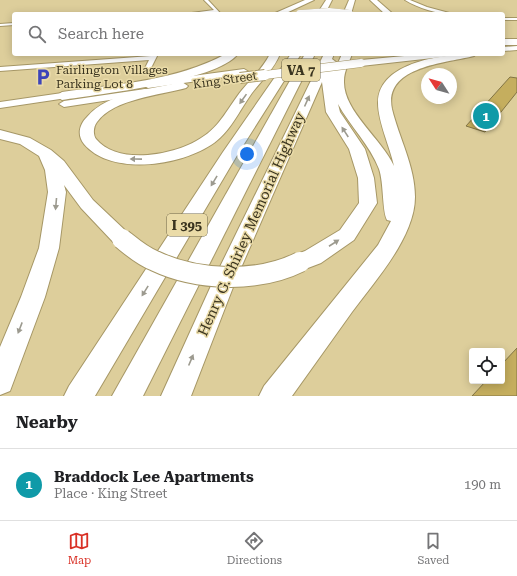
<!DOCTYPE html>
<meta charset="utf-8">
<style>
:root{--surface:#fff;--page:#f2f2f2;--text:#202124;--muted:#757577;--line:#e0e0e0;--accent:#d93025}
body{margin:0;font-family:"Roboto Serif",serif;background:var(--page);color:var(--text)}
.controls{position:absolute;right:12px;bottom:12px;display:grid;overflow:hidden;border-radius:4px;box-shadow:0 2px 10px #0003}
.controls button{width:36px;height:36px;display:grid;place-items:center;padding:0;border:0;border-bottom:1px solid var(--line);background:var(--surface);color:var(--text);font:20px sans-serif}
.compass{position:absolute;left:421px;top:68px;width:36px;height:36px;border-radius:50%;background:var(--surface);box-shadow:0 2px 10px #0003;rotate:306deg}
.you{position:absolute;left:247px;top:154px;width:14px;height:14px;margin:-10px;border:3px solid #fff;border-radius:50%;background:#1a73e8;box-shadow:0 0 0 6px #1a73e833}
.badge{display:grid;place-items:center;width:26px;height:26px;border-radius:50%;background:var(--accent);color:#fff;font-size:13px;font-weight:700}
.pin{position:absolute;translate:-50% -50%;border:2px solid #fff;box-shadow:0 1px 4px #0006}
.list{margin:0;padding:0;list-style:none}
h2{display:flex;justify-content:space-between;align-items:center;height:52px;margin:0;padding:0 16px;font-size:17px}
h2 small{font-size:13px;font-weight:400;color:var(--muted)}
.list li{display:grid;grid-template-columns:26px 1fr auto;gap:12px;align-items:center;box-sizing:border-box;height:72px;padding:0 16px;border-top:1px solid var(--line)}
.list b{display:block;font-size:15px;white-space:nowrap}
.list p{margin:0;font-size:13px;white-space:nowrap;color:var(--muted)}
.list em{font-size:13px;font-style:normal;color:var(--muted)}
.icon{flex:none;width:22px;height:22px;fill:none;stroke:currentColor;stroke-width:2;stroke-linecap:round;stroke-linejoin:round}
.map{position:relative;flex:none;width:517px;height:396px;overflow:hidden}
.search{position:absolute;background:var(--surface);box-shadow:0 2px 10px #0003;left:12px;right:12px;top:12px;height:44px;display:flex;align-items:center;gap:10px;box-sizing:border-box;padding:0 14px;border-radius:4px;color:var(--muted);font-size:15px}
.sheet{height:124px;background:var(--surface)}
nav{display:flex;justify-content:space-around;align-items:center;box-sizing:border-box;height:56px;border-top:1px solid var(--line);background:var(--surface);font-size:11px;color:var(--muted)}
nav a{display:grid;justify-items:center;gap:2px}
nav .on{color:var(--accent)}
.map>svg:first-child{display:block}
.building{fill:#c5ae5e;stroke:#827444}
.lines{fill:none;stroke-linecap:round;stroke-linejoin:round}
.street-casing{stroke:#a69766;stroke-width:2}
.primary-casing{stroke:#a69766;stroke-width:2}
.highway-casing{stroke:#a69766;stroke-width:2}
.street{fill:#fff;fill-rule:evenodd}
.primary{fill:#fff;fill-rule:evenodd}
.highway{fill:#fff;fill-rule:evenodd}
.primary-bridge-far1-casing{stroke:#a69766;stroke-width:9;stroke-linecap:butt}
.primary-bridge-casing{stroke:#a69766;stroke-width:12;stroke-linecap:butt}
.highway-bridge-far1-casing{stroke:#a69766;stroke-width:8;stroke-linecap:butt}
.highway-bridge-casing{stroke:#a69766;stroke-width:22;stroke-linecap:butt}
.primary-bridge-far1{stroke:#fff;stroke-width:8}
.primary-bridge{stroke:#fff;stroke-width:10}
.highway-bridge-far1{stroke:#fff;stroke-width:8}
.highway-bridge{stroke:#fff;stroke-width:20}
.oneway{fill:#9c9a8f}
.labels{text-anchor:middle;stroke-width:3;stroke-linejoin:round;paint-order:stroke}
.far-poi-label{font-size:12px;fill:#3a341f;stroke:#eadba8;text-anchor:start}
.far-street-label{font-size:12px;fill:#3a341f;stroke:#eadba8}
.shield{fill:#eadba8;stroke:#6f6648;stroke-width:1}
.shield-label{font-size:13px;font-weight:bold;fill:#3a341f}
.street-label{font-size:14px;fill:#3a341f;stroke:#eadba8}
</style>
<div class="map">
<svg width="517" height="396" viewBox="0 0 517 396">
<rect width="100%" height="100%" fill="#ddce9b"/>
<g class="building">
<path d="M510,77L517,78V92L485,132L466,126Z"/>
<path d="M517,348V396H472L486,381H502V364Z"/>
</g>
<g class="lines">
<g class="street-casing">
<g id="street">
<path d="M204,0H208L221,14L217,12L184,14L214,10Z"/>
<path d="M405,0H410L427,7L453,14C437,14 418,8 405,0Z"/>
<rect x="503" y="18" width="14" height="2"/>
<path d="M14,23V25L0,26V24Z"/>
<path d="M152,54H158L150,70L147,72L144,70L149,60L0,71V67L151,56Z"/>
</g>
</g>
<g class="primary-casing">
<g id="primary">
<path d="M517,46V50L503,51V47Z"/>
<path d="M426,54H455L451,56L361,66L357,63L361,60Z"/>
<path d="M244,69L249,72L247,74L148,88L143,85L148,82Z"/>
<path d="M145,89L149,90L150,92L149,94L64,107L59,104L64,101Z"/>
<path d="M76,91L81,94L80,96L0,108V102Z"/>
</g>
</g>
<g class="highway-casing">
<g id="highway">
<path d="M305,0H314L284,14H273Z"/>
<path d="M326,0H332L325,14H317Z"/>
<path d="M349,0H355L351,14H343Z"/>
<path d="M370,0H377L393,14H385Z"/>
<rect x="503" y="39" width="14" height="6"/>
<path d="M226,54H238C215,82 99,94 62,100L56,96L62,92C117,84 176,81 226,54Z"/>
<path d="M270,54H280C274,69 262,80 252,93C239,111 230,133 211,145C179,166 111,176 84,144C77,135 79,125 87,117C108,92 152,89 182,82L188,86L186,88C161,95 113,99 97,122C93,127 93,135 96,139C118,166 176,155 201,138C220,127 229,106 242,90C252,78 263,68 270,54Z"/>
<path d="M291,54H301L239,152L95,396H64L69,386L223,152Z"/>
<path d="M305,54H315L143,396H112Z"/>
<path d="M324,54H334L332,59L336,62L335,70L342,54H352C349,63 344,71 344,81C343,111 382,139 394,166C390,147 378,122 378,103C378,61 446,54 476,54L474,56C447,63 383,66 392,109C399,138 415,166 415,197C415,237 375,281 352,312C332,340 312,368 292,396H259L264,386L378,245L391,221L387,220C382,211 384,183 379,169C370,145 350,126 338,104L340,112L365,149L374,178L377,203L354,240L321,263L300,271L292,268L289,262L292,256L305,251L340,230L359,203L358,178L349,149L326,112L322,82L237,277L191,396H161L215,277Z"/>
<path d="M0,130L30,138L51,150L64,161L93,200L129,234L132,239L129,244L122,247L115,244L81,208L64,185L66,192L59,248L45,297L10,391L0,395V347L21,297L39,248L48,192L45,170L39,156L20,144L0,139Z"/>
</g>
</g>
<use href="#street" class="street"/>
<use href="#primary" class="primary"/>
<use href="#highway" class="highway"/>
<g class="primary-bridge-far1-casing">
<path id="primary-bridge-far1" d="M257,76L361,63"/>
</g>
<g class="primary-bridge-casing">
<path id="primary-bridge" d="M240,78L265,75"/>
</g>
<g class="highway-bridge-far1-casing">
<path id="highway-bridge-far1" d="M300,14L329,12L349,14"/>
</g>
<g class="highway-bridge-casing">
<path id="highway-bridge" d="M122,239C132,247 142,256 155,261C197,281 258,283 300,262"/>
</g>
<use href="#primary-bridge-far1" class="primary-bridge-far1"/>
<use href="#primary-bridge" class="primary-bridge"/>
<use href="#highway-bridge-far1" class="highway-bridge-far1"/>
<use href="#highway-bridge" class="highway-bridge"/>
</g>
<defs><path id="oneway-solid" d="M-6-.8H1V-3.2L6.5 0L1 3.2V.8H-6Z"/></defs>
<g class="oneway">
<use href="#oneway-solid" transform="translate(243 99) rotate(125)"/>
<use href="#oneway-solid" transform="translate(307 101) rotate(-66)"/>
<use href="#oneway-solid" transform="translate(345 132) rotate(-123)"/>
<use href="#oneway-solid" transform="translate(136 159) rotate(-179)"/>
<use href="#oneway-solid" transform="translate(214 181) rotate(121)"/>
<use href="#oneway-solid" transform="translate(56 204) rotate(95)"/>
<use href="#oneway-solid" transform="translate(334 243) rotate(-33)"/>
<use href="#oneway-solid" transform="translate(145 291) rotate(122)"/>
<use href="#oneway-solid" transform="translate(20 328) rotate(111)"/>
<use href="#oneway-solid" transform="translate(191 360) rotate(-67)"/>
</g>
<defs>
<g id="parking-bare" transform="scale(1.38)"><path d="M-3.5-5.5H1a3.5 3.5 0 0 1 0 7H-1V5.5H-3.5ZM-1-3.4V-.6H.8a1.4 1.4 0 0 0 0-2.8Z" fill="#3d45b9" stroke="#eadba8" stroke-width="2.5" paint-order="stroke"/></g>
</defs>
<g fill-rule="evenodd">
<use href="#parking-bare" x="43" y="77"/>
</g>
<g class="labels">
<g class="far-poi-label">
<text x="56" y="74">Fairlington Villages<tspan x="56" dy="14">Parking Lot 8</tspan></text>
</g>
<g class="far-street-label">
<text transform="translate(225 80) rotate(-8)" y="4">King Street</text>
</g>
<g class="shield">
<rect x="282" y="59" width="38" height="22" rx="3"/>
<rect x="167" y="214" width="40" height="22" rx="3"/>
</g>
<g class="shield-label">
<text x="301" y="75">VA 7</text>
<text x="187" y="230">I 395</text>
</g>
<g class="street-label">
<text transform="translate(251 224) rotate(-66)" y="5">Henry G. Shirley Memorial Highway</text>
</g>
</g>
</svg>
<div class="controls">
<button><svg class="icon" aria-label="locate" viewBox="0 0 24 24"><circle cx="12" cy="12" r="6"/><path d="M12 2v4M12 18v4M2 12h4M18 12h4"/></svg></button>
</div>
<svg class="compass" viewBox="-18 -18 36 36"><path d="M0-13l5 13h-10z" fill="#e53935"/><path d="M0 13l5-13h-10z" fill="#757577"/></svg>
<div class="you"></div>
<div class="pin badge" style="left:486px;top:116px;background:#0f9aa8">1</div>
<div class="search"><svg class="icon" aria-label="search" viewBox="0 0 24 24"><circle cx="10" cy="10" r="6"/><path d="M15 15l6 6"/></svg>Search here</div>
</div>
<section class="sheet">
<h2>Nearby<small></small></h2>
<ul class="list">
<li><span class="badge" style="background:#0f9aa8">1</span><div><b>Braddock Lee Apartments</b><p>Place · King Street</p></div><em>190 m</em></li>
</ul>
</section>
<nav>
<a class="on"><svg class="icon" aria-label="map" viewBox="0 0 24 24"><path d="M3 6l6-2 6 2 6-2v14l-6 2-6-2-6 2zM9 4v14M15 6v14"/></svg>Map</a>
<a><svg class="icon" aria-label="directions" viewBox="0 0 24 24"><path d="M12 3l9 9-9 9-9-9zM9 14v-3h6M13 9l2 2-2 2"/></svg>Directions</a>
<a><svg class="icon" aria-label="saved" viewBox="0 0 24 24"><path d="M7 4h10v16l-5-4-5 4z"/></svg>Saved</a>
</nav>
